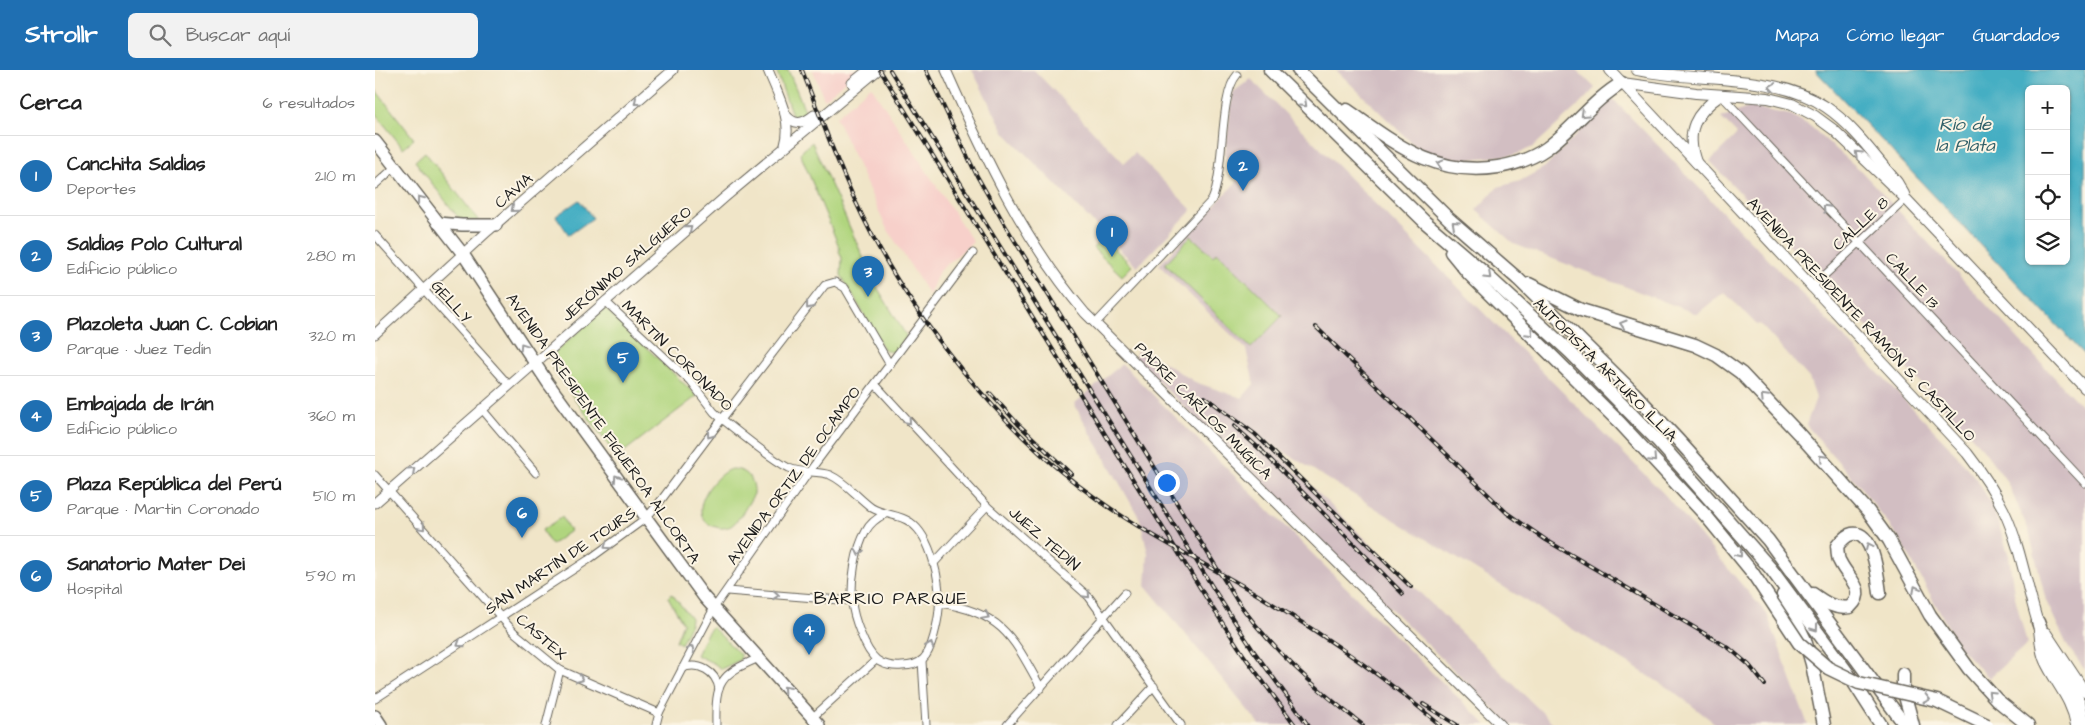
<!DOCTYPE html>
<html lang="es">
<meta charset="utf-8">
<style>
:root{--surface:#fff;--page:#f2f2f2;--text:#222;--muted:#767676;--line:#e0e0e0;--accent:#1f6fb2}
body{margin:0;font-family:"Architects Daughter",sans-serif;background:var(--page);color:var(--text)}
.controls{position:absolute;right:15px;top:15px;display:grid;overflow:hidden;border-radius:8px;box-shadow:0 1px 4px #0004}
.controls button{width:45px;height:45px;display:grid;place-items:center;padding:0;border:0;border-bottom:1px solid var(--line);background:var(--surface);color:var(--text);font:25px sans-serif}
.you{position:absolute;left:791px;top:412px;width:18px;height:18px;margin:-12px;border:4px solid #fff;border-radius:50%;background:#1a73e8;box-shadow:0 0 0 8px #1a73e833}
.badge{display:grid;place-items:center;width:32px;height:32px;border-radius:50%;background:var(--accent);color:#fff;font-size:16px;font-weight:700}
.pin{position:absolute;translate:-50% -41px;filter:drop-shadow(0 1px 2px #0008)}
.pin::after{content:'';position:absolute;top:26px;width:18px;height:15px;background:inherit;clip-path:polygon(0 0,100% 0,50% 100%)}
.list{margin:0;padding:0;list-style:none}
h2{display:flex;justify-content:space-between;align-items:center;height:65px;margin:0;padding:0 20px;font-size:21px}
h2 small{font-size:16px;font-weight:400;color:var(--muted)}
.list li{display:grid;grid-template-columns:32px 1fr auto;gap:15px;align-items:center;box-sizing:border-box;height:80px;padding:0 20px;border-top:1px solid var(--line)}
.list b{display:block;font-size:19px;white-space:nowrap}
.list p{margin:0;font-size:16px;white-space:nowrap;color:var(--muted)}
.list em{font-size:16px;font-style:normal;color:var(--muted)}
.icon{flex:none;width:28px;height:28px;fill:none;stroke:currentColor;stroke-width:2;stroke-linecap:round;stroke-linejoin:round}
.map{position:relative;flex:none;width:1710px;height:655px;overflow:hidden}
header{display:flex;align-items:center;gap:30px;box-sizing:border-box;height:70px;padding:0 25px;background:var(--accent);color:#fff}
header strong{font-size:24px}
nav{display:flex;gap:28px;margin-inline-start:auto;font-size:18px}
.search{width:350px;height:45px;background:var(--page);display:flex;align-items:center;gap:12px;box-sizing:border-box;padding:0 18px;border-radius:8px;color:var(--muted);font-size:19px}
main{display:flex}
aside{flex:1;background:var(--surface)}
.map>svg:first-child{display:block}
.built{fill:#f7d0ca}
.industrial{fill:#d2bec2}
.green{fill:#b0d57e;stroke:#66784d}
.water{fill:#44aec3;stroke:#306570;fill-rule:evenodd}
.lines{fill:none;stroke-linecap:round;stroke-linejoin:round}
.minor-casing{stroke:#666258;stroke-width:9}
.tertiary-casing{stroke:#666258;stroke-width:11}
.secondary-casing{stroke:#666258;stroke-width:12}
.primary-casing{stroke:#666258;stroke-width:14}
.motorway-casing{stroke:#666258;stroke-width:15}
.minor{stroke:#fff;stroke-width:7}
.tertiary{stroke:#fff;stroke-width:9}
.secondary{stroke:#fff;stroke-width:10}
.primary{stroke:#fff;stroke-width:11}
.motorway{stroke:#fff;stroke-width:12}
.rail-casing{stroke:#1c1c1c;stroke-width:4}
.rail{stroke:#fcf5e5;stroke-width:2;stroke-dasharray:5.5;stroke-linecap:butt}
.motorway-bridge-casing{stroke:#666258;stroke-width:15;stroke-linecap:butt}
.motorway-bridge{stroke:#fff;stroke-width:12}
.oneway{stroke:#999}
.labels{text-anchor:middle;stroke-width:4;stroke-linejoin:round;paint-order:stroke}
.street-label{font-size:16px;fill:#1c1c1c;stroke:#fcf5e5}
.water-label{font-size:18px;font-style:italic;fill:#2e5e67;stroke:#fcf5e5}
.neighbourhood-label{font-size:18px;letter-spacing:1px;fill:#1c1c1c;stroke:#fcf5e5}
</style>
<header>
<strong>Strollr</strong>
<div class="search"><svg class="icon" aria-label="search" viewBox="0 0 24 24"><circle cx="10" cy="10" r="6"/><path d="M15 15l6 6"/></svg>Buscar aquí</div>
<nav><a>Mapa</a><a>Cómo llegar</a><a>Guardados</a></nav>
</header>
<main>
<aside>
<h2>Cerca<small>6 resultados</small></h2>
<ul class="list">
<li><span class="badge">1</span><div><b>Canchita Saldias</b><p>Deportes</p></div><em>210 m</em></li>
<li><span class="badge">2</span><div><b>Saldias Polo Cultural</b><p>Edificio público</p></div><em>280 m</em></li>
<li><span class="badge">3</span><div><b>Plazoleta Juan C. Cobian</b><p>Parque · Juez Tedín</p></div><em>320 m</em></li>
<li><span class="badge">4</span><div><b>Embajada de Irán</b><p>Edificio público</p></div><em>360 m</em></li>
<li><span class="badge">5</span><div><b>Plaza República del Perú</b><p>Parque · Martin Coronado</p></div><em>510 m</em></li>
<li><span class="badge">6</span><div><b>Sanatorio Mater Dei</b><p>Hospital</p></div><em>590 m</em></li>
</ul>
</aside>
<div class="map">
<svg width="1710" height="655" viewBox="0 0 1710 655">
<rect width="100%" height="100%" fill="#fcf5e5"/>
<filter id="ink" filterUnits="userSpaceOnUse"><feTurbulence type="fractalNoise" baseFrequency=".02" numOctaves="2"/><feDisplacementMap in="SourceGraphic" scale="10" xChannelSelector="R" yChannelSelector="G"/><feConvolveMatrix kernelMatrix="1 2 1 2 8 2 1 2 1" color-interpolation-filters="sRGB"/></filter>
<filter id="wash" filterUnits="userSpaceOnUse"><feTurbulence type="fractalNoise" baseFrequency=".0096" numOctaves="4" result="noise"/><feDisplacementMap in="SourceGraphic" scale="20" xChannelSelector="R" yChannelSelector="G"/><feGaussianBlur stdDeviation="1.12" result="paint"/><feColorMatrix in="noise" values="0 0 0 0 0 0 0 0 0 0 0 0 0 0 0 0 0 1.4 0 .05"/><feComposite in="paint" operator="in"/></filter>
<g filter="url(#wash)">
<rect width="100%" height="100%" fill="#f0e5c8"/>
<g class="built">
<path d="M438,0H484L449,29Z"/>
<path d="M496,16L598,172L564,201L554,225L510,155L461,47Z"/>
</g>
<g class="industrial">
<path d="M597,0H659L749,93L760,83L817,140L762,197L630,63Z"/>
<path d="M961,0H1202L1220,18L1206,33L1158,77L1139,85L1083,90L1061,87L1044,80Z"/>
<path d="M876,9L1290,425L1392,544L1433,655H1342L1298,621L888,369L1180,655H1135L759,288L764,277L820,312L867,328L879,314L871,279L784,195L865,108L853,97L850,83L858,22Z"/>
<path d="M1237,28L1575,377L1602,410L1617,435L1634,486L1639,523L1652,574L1614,608L1584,577L1524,468L1483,414L1431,355L1441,328L1434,308L1385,254L1382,255L1349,222L1322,244L1139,174L1101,140L1123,117L1145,111L1170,97Z"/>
<path d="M1375,37L1416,45L1435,56L1486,101L1710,340V600L1693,577L1671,531L1654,461L1632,412L1608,379L1335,91L1362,64L1346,48Z"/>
<path d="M747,294L1047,593L1112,655H885L771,516L773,483L765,449L699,334Z"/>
</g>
<g class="green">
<path d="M401,0H413L432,45L430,48L420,49L417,45Z"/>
<path d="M0,19L39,69L28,78L0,43Z"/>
<path d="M437,72L499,212L532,267L519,282L512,281L509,279L466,205L467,188L464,181L465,179L425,83Z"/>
<path d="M50,82L104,151L85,150L40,91Z"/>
<path d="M816,166L838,186L842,182L907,246L876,278L790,194Z"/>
<path d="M728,167L757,196L747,206L718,178Z"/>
<path d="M230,238L322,326L242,387L178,299L176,288L179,283Z"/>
<path d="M356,399C371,399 380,408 379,424C373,433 365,450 356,456C351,458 346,459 341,457C308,448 337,405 356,399Z"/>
<path d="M187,447L195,461L176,475L167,460Z"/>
<path d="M297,524L316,548L315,555L306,574L301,571L308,553L293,527Z"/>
<path d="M337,557L366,585L365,590L346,599L340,594L321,585L332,563Z"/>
</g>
<g class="water">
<path d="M1440,0H1710V285ZM1654,19H1691V191H1654Z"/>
<path d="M204,130L218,148L194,165L181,146Z"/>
</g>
</g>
<g filter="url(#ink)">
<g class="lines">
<g class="minor-casing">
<g id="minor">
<path d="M1346,25L1710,413"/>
<path d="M0,115L20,97"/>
<path d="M0,165L133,314"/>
<path d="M1436,218L1531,129"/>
<path d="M230,231L316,312L339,342L347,349C366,364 393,387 414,398C427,404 442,400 455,405C471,412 483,428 497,438C509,445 524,444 535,452C557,467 566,514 564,539C563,551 557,581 548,589C543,594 534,596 527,596C519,597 508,595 502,590C490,581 478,546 477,532C476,511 480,480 491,461C495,453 502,448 510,444"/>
<path d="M720,254L837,130C850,101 844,24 862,5"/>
<path d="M500,314L612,436L714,527L806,655"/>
<path d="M106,338L161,403"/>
<path d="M0,405L139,562L185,600L284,643"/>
<path d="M558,494L612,436"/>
<path d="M352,521L477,531"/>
<path d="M564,533C627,542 638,567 666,618"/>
<path d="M547,591L551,655"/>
<path d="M307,598C324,592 341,601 344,619"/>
<path d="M0,629L213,490L271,448L284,433L347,349L450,215L460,212L470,218L515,295"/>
<path d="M437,648L501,590"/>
<path d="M171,655L185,600"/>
<path d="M281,655L284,643L339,538L434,402L598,183"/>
<path d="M341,655C340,612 345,604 384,588"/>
<path d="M632,655L750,523"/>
<path d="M743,655L779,616"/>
</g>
</g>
<g class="tertiary-casing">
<g id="tertiary">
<path d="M393,0C402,23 418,50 410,75"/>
<path d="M571,0C609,86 649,171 710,243L1126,655"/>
<path d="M477,13L493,0"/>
<path d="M410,44C419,56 428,54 439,45"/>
<path d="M0,264L113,161L298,0"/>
<path d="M0,433L349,128L503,0"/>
</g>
</g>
<g class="secondary-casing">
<g id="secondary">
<path d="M1235,0L1592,383C1606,401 1619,420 1629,441C1645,475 1651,514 1662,550C1666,563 1664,579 1670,591C1680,613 1697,629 1701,655"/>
<path d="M1262,0C1321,13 1399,2 1451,37C1479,56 1500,87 1522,112L1529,124"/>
<path d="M1247,13L1321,23L1393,28L1417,34L1440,46L1459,60L1531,129L1710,318"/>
<path d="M1321,92C1310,61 1320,43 1346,25"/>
<path d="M1671,563L1710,622"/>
</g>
</g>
<g class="primary-casing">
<g id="primary">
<path d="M0,71L88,184L173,313L329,527L444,655"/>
<path d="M63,153L87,155H121"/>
<path d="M0,646L6,655"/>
</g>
</g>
<g class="motorway-casing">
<g id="motorway">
<path d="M895,0L1050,152L1106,200L1195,282L1283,371L1396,499L1472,602L1506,655"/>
<path d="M923,0L1074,149L1143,209L1258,322L1303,370L1393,470L1530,655"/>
<path d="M972,40C1021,74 1060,107 1123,97C1141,94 1158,88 1172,78C1199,58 1218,30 1247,13"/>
<path d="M1076,182L1094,204L1245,353L1332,447"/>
<path d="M1154,214L1206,240L1320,275L1341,285L1366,303L1423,363L1493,441L1514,470L1555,545L1594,599L1622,630L1653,655"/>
<path d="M1438,524C1449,532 1460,540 1475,537C1493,520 1473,509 1465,492C1462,488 1463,481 1462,476C1466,471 1471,465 1477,464C1499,460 1503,509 1505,523"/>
<path d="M1408,525L1430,570L1437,594L1449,655"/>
<path d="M1663,552L1675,584L1704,632L1709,655"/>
<path d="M1528,604V619L1538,655"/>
</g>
</g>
<use href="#minor" class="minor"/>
<use href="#tertiary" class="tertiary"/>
<use href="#secondary" class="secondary"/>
<use href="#primary" class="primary"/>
<use href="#motorway" class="motorway"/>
<g class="rail-casing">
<g id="rail">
<path d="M427,0C448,54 468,109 495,161C520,211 551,255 586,299C627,348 669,392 722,429C768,462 819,488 868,516C939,558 1003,601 1065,655"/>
<path d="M505,0L835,534L870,587L920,655"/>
<path d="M515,0L845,529L878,580L933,655"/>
<path d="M551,0L602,106L630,155L861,529C896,579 940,618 988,655"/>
<path d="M941,257L1132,443L1171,470L1354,578L1374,595L1390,615"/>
<path d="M615,323L643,354L696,404"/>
<path d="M830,327L880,364L1036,517"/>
<path d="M859,356L888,382L884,377"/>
<path d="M888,382L1028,524"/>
<path d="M1048,634L1082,655"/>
</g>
</g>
<use href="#rail" class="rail"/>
<g class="motorway-bridge-casing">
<path id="motorway-bridge" d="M1332,447L1377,502L1424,573L1453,598L1484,613L1562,631L1612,655"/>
</g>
<use href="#motorway-bridge" class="motorway-bridge"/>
</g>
<defs><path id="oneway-chevron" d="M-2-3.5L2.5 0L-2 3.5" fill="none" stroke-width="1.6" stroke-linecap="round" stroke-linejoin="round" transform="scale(1.25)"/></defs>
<g class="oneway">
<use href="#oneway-chevron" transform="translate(1397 17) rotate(-171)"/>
<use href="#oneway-chevron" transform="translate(262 32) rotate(139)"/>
<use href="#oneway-chevron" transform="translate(929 34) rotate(44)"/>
<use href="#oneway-chevron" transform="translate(1209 44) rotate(136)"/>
<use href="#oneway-chevron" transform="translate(1483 84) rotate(-136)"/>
<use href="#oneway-chevron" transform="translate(1065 94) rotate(-165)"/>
<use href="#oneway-chevron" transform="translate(45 129) rotate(-128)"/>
<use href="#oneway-chevron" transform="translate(1451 138) rotate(-133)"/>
<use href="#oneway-chevron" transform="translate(139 139) rotate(139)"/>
<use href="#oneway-chevron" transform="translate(1080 154) rotate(-138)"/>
<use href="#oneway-chevron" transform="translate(314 158) rotate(-41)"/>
<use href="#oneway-chevron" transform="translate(1113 206) rotate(43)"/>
<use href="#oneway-chevron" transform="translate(434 236) rotate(128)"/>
<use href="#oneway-chevron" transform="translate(1248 254) rotate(-163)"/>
<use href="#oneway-chevron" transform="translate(1155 263) rotate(45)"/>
<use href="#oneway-chevron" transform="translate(148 276) rotate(-124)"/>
<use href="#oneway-chevron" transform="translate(1389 327) rotate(-134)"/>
<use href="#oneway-chevron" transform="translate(533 351) rotate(48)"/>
<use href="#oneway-chevron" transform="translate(335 365) rotate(126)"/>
<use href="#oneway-chevron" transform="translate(1447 388) rotate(-133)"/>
<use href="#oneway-chevron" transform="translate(1278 389) rotate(47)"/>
<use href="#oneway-chevron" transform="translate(37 400) rotate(-42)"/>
<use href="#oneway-chevron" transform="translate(242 408) rotate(-124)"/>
<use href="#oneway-chevron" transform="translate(47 457) rotate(49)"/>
<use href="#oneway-chevron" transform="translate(232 476) rotate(145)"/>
<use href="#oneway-chevron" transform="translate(1494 476) rotate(-115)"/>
<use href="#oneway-chevron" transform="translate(484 482) rotate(103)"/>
<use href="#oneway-chevron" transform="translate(1364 484) rotate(52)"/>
<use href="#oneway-chevron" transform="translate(1541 519) rotate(-118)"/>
<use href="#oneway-chevron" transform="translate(401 525) rotate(5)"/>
<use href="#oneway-chevron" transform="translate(712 525) rotate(47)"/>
<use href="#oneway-chevron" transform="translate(611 546) rotate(29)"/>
<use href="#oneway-chevron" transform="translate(1440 558) rotate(54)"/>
<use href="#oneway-chevron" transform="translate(85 574) rotate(147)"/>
<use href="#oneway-chevron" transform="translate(555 575) rotate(-71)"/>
<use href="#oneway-chevron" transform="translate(316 579) rotate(-63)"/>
<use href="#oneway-chevron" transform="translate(205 609) rotate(23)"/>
<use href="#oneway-chevron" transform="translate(411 619) rotate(-132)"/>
<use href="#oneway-chevron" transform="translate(1616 624) rotate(-137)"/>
<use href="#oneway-chevron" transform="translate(1552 629) rotate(13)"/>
</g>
</g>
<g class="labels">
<g class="street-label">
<text transform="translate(138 120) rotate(-41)" y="6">CAVIA</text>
<text transform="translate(1485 153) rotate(-43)" y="6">CALLE 8</text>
<text transform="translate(251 193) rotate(-41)" y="6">JERÓNIMO SALGUERO</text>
<text transform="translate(1538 210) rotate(47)" y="6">CALLE 13</text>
<text transform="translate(77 231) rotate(48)" y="6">GELLY</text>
<text transform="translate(1487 249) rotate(47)" y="6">AVENIDA PRESIDENTE RAMÓN S. CASTILLO</text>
<text transform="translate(303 285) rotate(45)" y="6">MARTIN CORONADO</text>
<text transform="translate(1231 299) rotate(45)" y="6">AUTOPISTA ARTURO ILLIA</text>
<text transform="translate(829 340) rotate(45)" y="6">PADRE CARLOS MUGICA</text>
<text transform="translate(229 358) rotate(55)" y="6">AVENIDA PRESIDENTE FIGUEROA ALCORTA</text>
<text transform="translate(418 405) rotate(-54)" y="6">AVENIDA ORTIZ DE OCAMPO</text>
<text transform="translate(670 468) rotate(41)" y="6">JUEZ TEDÍN</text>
<text transform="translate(185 490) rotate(-34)" y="6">SAN MARTÍN DE TOURS</text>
<text transform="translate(167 566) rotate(41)" y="6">CASTEX</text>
</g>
<g class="water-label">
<text x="1590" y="60">Río de<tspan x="1590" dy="21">la Plata</tspan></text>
</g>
<g class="neighbourhood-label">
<text x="516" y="534">BARRIO PARQUE</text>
</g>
</g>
</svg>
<div class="controls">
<button>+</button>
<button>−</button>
<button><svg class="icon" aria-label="locate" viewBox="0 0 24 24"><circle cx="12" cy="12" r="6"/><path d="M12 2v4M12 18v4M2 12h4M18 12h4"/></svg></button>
<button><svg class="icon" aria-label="layers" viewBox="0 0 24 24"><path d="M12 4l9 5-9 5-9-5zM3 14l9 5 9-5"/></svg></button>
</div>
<div class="you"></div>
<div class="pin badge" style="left:737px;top:187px">1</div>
<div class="pin badge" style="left:868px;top:121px">2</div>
<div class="pin badge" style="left:493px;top:227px">3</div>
<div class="pin badge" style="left:434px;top:585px">4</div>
<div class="pin badge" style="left:248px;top:313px">5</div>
<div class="pin badge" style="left:147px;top:468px">6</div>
</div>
</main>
